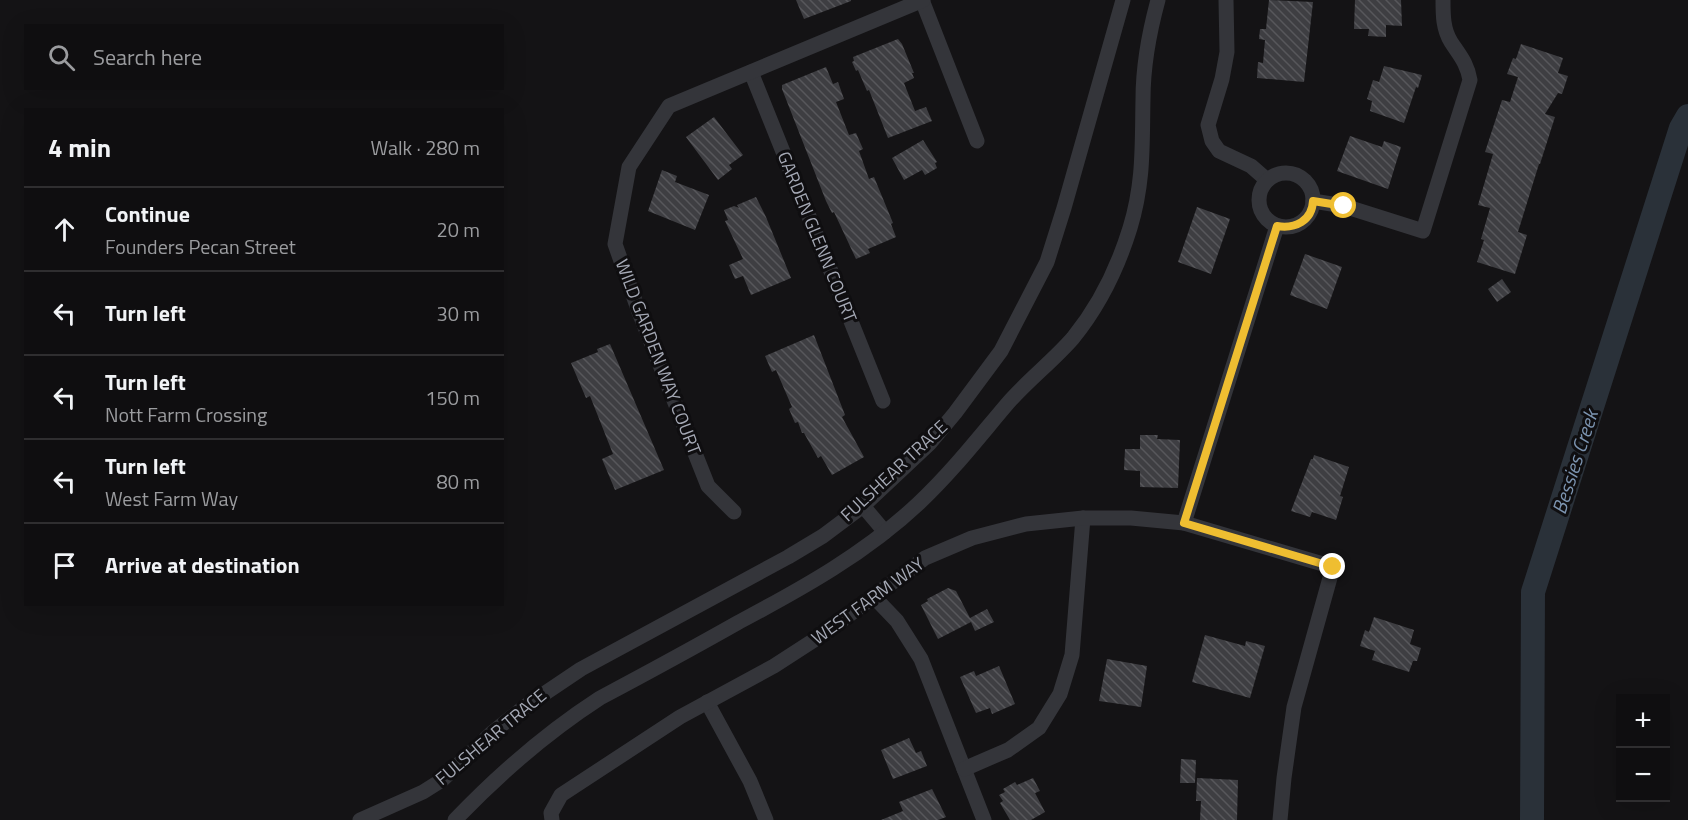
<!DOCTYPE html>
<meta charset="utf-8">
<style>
:root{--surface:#0f0e10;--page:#181719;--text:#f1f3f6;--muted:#9b9c9f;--line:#2f2e30}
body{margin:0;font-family:"Titillium Web",sans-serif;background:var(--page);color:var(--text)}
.controls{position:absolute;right:18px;bottom:18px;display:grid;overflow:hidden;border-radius:0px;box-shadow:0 6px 24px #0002}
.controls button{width:54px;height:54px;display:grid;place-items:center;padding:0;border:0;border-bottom:2px solid var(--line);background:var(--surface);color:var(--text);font:30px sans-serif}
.stop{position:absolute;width:18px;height:18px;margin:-14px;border:4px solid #efbe31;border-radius:50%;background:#fff}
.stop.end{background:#efbe31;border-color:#fff;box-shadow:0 2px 6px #0008}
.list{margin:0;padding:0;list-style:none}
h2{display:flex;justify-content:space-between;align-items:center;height:78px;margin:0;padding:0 24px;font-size:26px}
h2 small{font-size:20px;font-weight:400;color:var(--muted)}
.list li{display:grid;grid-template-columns:39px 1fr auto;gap:18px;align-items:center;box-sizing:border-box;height:84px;padding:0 24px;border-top:2px solid var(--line)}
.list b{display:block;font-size:22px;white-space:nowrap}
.list p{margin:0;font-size:20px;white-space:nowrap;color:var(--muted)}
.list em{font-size:20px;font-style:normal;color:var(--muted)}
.icon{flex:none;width:33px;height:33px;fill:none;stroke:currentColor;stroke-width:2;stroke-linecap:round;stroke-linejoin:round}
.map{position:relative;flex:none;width:1688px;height:820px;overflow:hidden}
.search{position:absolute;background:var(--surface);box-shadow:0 6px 24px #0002;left:24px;top:24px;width:480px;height:66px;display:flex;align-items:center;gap:15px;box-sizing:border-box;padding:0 21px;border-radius:0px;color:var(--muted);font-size:22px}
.panel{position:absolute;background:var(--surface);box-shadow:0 6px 24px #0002;left:24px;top:108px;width:480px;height:498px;border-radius:0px}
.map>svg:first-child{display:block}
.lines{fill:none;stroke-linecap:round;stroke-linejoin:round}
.river{stroke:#2a3139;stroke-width:24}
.building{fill:url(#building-back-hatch)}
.minor{stroke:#34353a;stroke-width:15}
.route{stroke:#efbe31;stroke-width:8}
.labels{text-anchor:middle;stroke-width:6;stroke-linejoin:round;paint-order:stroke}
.street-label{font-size:18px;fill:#a5a9b5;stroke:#0f0e10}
.water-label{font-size:20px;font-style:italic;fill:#7c94b0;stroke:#0f0e10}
</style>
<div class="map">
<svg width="1688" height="820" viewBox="0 0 1688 820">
<defs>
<pattern id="building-back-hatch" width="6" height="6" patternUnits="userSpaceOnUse" patternTransform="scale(1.5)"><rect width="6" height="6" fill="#3e3e42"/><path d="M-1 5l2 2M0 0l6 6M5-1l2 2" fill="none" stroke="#57575b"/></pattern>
</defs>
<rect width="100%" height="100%" fill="#141315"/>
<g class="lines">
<path class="river" d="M1532,820L1533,592L1681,128L1688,116"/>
</g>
<g class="building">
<path d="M796,0H851V1L804,19Z"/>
<path d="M1269,0L1313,2L1304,82L1257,78L1258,62L1263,63L1265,40L1259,39L1260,29H1266Z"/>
<path d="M1355,0H1401L1402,26L1386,25V37L1368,36L1369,29H1354Z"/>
<path d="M898,39L902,44L914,73H912L914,78L904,83L915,111L926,107L932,121L888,138L869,90L867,91L858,70L856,71L852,62L854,61L853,57Z"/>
<path d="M1521,44L1563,58L1558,73L1568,76L1562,94L1558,93L1545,114L1555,117L1540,164H1539L1518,232L1527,235L1515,274L1477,262L1484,240L1481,239L1490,208L1478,205L1493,154L1485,152L1502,100L1510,102L1518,77L1507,74L1513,58L1516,59Z"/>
<path d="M1384,66L1422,75L1418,88L1416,87L1404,123L1370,111L1372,101L1367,99L1373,80L1379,82Z"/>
<path d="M826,67L833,84L838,82L844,99L836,102L849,135L856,133L863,149L859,151L869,179L874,177L893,223L891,224L896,237L868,249L870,253L856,259L834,212L832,213L826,201L782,89V85Z"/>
<path d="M714,117L743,155L729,165L732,169L718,180L686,137Z"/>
<path d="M1350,136L1382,147L1384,141L1401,147L1388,189L1337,171Z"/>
<path d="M923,140L937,162L935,163L937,168L925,175L922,170L904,180L892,158Z"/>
<path d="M662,170L677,176L675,182L709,195L695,230L648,211Z"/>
<path d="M756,197L766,217L791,278L751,295L743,276L735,279L729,265L743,259L725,221L728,220L724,210L734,206L739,208L737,205Z"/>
<path d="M1197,207L1230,219L1211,274L1178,262Z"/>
<path d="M1305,254L1342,267L1327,309L1290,295Z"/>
<path d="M1502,279L1511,292L1497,302L1488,289Z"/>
<path d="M814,335L845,415L842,417L864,457L832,475L821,456L818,458L804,433H802L798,422L795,423L789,409L792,407L776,370L772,372L765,356Z"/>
<path d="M610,344L664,470L615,490L602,459L613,454L590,396L586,398L571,363L598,352L597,349Z"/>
<path d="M1140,435H1158L1157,439L1180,440L1178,488L1140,487V471L1124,470L1125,449H1140Z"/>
<path d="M1314,455L1349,467L1340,496L1343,497L1336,520L1312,512L1310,517L1291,511L1311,459H1313Z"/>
<path d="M948,588L956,591L970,618L987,609L994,622L975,631L971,622L938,639L921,605L928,601L927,599Z"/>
<path d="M1374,617L1414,630L1410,644L1421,648L1417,661H1413L1409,672L1372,660L1375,651L1360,646L1365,630L1369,632Z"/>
<path d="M1205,635L1245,646L1246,641L1265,646L1250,698L1192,682Z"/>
<path d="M1107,659L1147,666L1141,707L1099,701Z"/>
<path d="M999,666L1015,704L992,714L990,708L976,713L960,677L974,671L976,676Z"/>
<path d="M909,738L916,753L921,751L927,766L893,779L881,750Z"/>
<path d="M1181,759L1196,760L1195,783H1180Z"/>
<path d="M1033,778L1040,791L1035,793L1045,812L1031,820H1010L1000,803L1003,801L999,795L1005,792L1003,789L1015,782L1017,785Z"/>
<path d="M1197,778L1238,780L1237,820H1200L1201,801H1196Z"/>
<path d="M932,789L946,817L938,820H881L903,811L899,802Z"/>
</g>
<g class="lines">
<g class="minor">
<path d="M922,0L977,141"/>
<path d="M1226,0L1227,52L1222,79L1208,125L1212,141L1219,151L1251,166L1267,180"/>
<path d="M751,72L883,401"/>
<circle cx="1286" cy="200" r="27"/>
<path d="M1313,201L1344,206L1423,231L1470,80C1467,63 1460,56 1451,42C1443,29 1443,15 1443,0"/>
<path d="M863,506L885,532"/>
<path d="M734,512L708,486L639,312L615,244L629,167L669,106L923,0"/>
<path d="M1184,523L1277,226"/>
<path d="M874,597L897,621L921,659L984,820"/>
<path d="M707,702L750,781L766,820"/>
<path d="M964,769L1008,750L1039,728L1060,694L1072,655L1083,518"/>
<path d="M360,820L423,792L442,780L493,732L523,708L581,669L788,557L823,536L863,506L930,443L955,413L1001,351L1047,262L1064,208L1123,0"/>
<path d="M455,820C499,774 546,733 600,698C647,673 693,648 739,622C803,588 866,553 919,503C952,472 979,437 1008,403C1028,380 1053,361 1073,338C1099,306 1118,267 1130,228C1144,182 1142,146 1143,99C1143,66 1149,33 1158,0"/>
<path d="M552,820L551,813L561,795L680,717L774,666L825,633L925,558L972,538L1026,524L1083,518H1131L1184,523L1333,567L1294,707L1284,778L1280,820"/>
</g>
</g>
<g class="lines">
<path class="route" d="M1333,567L1184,523L1277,226C1295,229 1312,221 1313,201L1344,206"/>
</g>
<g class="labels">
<g class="street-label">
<text transform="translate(817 237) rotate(68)" y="6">GARDEN GLENN COURT</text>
<text transform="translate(658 357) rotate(69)" y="6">WILD GARDEN WAY COURT</text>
<text transform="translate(894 471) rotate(-43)" y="6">FULSHEAR TRACE</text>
<text transform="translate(868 601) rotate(-36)" y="6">WEST FARM WAY</text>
<text transform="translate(491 737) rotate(-40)" y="6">FULSHEAR TRACE</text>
</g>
<g class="water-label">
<text transform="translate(1575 462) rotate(-72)" y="7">Bessies Creek</text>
</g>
</g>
</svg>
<div class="controls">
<button>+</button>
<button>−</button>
</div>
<div class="stop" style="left:1344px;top:206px"></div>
<div class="stop end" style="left:1333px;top:567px"></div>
<div class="search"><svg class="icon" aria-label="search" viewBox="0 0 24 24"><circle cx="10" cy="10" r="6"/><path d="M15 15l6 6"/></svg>Search here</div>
<section class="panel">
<h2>4 min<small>Walk · 280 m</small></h2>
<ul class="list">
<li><svg class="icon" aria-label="ahead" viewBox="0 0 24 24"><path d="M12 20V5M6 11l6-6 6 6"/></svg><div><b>Continue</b><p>Founders Pecan Street</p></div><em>20 m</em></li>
<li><svg class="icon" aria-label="left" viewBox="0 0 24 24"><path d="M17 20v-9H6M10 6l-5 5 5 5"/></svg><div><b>Turn left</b></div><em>30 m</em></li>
<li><svg class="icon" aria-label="left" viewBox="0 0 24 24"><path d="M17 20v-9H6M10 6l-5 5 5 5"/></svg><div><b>Turn left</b><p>Nott Farm Crossing</p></div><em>150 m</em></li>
<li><svg class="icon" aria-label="left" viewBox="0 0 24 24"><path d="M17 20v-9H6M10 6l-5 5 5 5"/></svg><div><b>Turn left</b><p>West Farm Way</p></div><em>80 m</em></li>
<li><svg class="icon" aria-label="arrive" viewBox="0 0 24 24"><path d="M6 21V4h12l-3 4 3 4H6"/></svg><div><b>Arrive at destination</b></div></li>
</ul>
</section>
</div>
